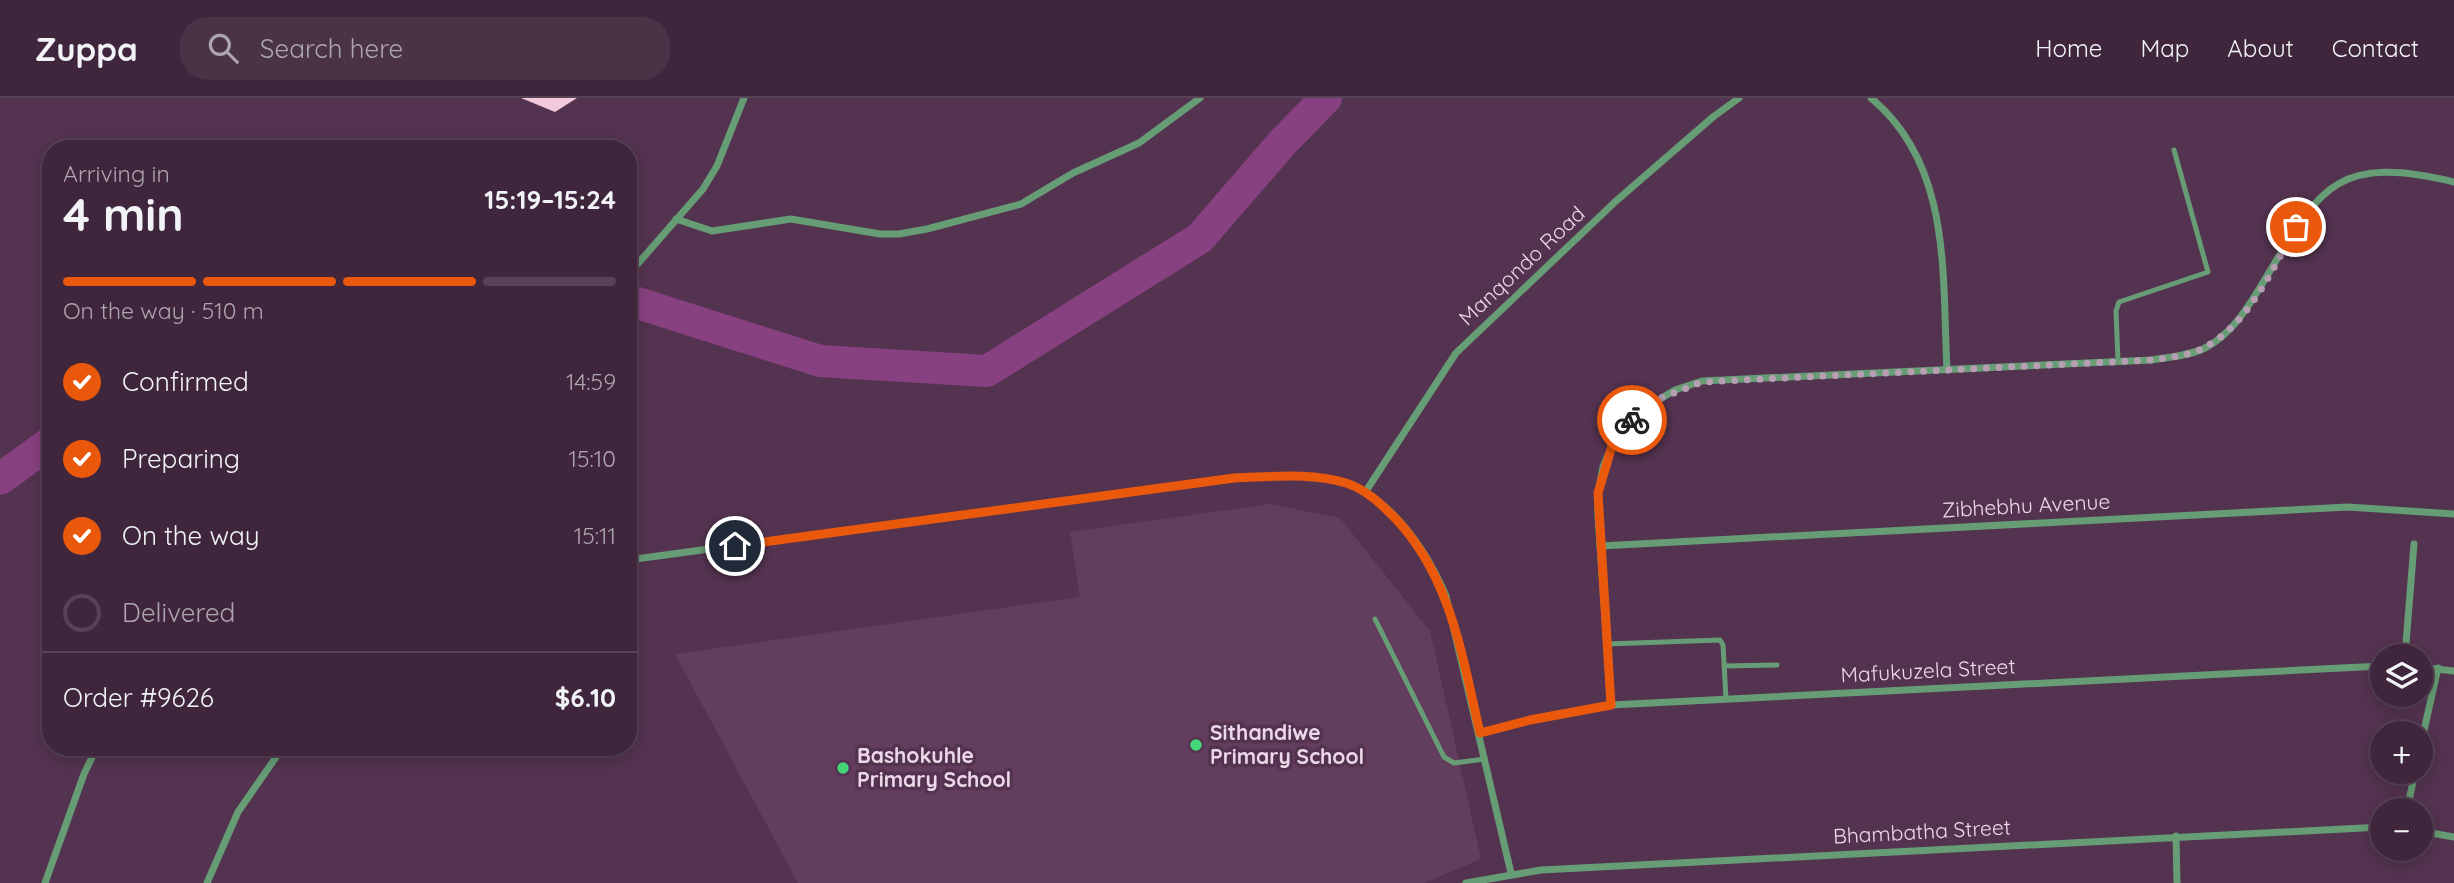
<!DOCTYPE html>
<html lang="en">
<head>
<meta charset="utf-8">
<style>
  body { margin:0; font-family:Quicksand,sans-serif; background:#4a3247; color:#f1f3f6; height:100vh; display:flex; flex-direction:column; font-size:26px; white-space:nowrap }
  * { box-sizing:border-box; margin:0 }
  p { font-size:23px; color:#ada5af }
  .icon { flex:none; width:38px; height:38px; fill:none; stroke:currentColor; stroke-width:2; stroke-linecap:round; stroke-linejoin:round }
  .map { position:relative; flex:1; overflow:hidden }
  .sheet { position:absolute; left:42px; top:42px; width:595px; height:616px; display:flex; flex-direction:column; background:#3f263c; border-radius:28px; box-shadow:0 4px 18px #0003,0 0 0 2px #584356 }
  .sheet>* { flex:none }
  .tools { position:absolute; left:2370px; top:546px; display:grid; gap:14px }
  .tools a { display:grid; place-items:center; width:63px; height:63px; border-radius:50%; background:#3f263c; box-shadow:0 4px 18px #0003,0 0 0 2px #584356; font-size:35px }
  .pin { position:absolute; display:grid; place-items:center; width:60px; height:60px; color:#fff; margin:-30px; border:4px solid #fff; border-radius:50%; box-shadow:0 2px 7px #0007 }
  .courier { position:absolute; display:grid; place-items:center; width:70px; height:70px; margin:-35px; border:5px solid #ea580c; border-radius:50%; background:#fff; color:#222; box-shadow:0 2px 9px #0007 }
  .overview em { font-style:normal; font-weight:800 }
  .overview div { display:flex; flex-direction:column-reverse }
  .overview { display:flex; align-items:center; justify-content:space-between; height:119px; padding:0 21px }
  h1 { font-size:46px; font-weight:800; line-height:52px }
  .bar { display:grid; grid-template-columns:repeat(4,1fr); gap:10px 7px; align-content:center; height:84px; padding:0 21px }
  .bar i { height:9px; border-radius:5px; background:#584356 }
  .bar .active { background:#ea580c }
  .bar p { grid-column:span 4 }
  .line { display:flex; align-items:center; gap:18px; padding:0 21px; border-top:2px solid #584356 }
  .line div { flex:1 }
  ol { padding:0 21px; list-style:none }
  li { display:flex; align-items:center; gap:21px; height:77px }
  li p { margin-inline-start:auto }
  li .icon { padding:7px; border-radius:50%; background:#ea580c; color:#fff; stroke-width:4 }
  li:last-child { color:#ada5af }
  li i { width:38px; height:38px; border:4px solid #584356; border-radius:50% }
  header { display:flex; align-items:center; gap:42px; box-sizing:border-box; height:98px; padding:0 35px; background:#3f263c; border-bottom:2px solid #584356 }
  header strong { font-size:33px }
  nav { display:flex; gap:38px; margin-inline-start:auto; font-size:24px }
  .search { width:490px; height:63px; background:#4a3247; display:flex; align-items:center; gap:18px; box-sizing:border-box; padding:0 24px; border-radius:28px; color:#ada5af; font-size:26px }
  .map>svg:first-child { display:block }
</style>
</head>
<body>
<header>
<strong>Zuppa</strong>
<div class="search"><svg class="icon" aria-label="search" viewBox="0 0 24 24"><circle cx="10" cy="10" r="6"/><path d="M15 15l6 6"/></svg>Search here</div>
<nav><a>Home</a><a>Map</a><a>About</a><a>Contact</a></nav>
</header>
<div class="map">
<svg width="2454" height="785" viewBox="0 0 2454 785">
  <rect width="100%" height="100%" fill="#543350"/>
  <path fill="#633d5e" d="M1270 406 1340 420 1430 533 1481 761 1424 785H798L675 556 1080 499 1070 434Z"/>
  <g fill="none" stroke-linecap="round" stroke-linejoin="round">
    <g stroke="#884180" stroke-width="32">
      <path d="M628 202 820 263 987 273 1200 140 1282 45 1326 0"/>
      <path d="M0 381 51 344"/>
    </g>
  </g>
  <path fill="#f3cadb" d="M521 0H577L555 14Z"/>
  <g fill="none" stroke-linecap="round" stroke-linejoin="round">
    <g stroke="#669d75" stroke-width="5">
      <path d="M2118 263 2116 213 2119 204 2208 174 2174 52"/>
      <path d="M1375 521 1444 659 1454 665 1485 661"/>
      <path d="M1607 546 1720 542 1723 547 1726 601"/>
      <path d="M1724 568 1777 567"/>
    </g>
    <g stroke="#669d75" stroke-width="7">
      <path d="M1871 0C1952 67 1942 177 1947 272"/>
      <path d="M676 121 712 133 791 121 880 136H899L927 131 1021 106 1073 75 1139 45 1200 0"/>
      <path d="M628 177 703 91 717 68 744 0"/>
      <path d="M1366 393 1456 255 1616 103 1713 19 1739 0"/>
      <path d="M1600 448 2348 409 2454 416"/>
      <path d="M628 462 1234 380C1265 379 1298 375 1330 381 1386 391 1425 449 1446 498L1511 775"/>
      <path d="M2405 558 2414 446"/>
      <path d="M2420 569 2454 573"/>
      <path d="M1611 607 1598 418V395L1603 369 1612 348 1637 315 1675 292 1702 283 2152 262C2169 259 2189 258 2205 250 2230 237 2245 214 2259 191 2318 95 2329 54 2454 84"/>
      <path d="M1480 635 1530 622 1611 607 2382 568"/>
      <path d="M2420 650 2438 570"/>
      <path d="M2407 712 2415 674"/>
      <path d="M2420 733 2454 739"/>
      <path d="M2176 738 2177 785"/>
      <path d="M45 785 84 676 97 649"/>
      <path d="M207 785 238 714 283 649"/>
      <path d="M1466 785 1541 772 2382 729"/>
    </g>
  </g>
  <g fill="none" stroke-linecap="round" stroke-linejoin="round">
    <path stroke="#b79eb3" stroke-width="7" stroke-dasharray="0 12.6" d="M1632 322 1656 302 1702 284 2152 262C2170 259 2190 258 2205 249 2249 226 2273 170 2296 129"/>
    <path stroke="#ea580c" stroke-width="9" d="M735 448 1234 380C1271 379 1310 374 1346 385 1365 391 1380 405 1394 419 1451 478 1462 558 1480 635L1530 622 1611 607 1598 395 1612 348 1632 322"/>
  </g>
  <g fill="#44d77a" stroke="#543350" stroke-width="2.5">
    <circle cx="1196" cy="647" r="7"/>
    <circle cx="843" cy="670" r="7"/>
  </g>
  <g text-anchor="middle" stroke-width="7" stroke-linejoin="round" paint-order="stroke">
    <g font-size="21" fill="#ecd8e8" stroke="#543350">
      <text transform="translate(1522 168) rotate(-43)" y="7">Manqondo Road</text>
      <text transform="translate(2026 408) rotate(-3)" y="7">Zibhebhu Avenue</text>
      <text transform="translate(1928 573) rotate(-3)" y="7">Mafukuzela Street</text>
      <text transform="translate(1922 734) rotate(-3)" y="7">Bhambatha Street</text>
    </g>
    <g font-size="21" font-weight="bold" fill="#ecd8e8" stroke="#543350" text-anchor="start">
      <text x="1210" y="642">Sithandiwe<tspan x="1210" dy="24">Primary School</tspan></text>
      <text x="857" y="665">Bashokuhle<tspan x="857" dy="24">Primary School</tspan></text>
    </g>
  </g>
</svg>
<div class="tools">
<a><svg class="icon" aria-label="layers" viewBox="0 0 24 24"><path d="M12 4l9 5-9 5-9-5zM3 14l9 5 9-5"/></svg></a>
<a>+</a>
<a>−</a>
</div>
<div class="pin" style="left:2296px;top:129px;background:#ea580c"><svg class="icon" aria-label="bag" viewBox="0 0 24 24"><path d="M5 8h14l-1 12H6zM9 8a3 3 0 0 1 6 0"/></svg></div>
<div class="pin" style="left:735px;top:448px;background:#1f2937"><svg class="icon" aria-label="home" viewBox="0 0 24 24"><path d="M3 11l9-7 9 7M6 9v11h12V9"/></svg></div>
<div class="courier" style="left:1632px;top:322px"><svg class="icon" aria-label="bike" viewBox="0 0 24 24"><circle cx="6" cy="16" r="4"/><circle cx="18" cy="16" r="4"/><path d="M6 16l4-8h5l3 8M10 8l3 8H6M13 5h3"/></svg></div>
<section class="sheet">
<div class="overview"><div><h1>4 min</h1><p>Arriving in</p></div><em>15:19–15:24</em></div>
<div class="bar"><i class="active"></i><i class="active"></i><i class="active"></i><i></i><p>On the way · 510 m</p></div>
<ol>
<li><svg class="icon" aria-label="check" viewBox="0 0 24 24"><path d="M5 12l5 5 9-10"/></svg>Confirmed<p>14:59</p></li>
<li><svg class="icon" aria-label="check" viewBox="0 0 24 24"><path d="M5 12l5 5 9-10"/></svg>Preparing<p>15:10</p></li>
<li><svg class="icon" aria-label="check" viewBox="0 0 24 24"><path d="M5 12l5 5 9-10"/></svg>On the way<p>15:11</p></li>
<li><i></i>Delivered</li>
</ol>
<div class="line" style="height:91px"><div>Order #9626</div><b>$6.10</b></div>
</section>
</div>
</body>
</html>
